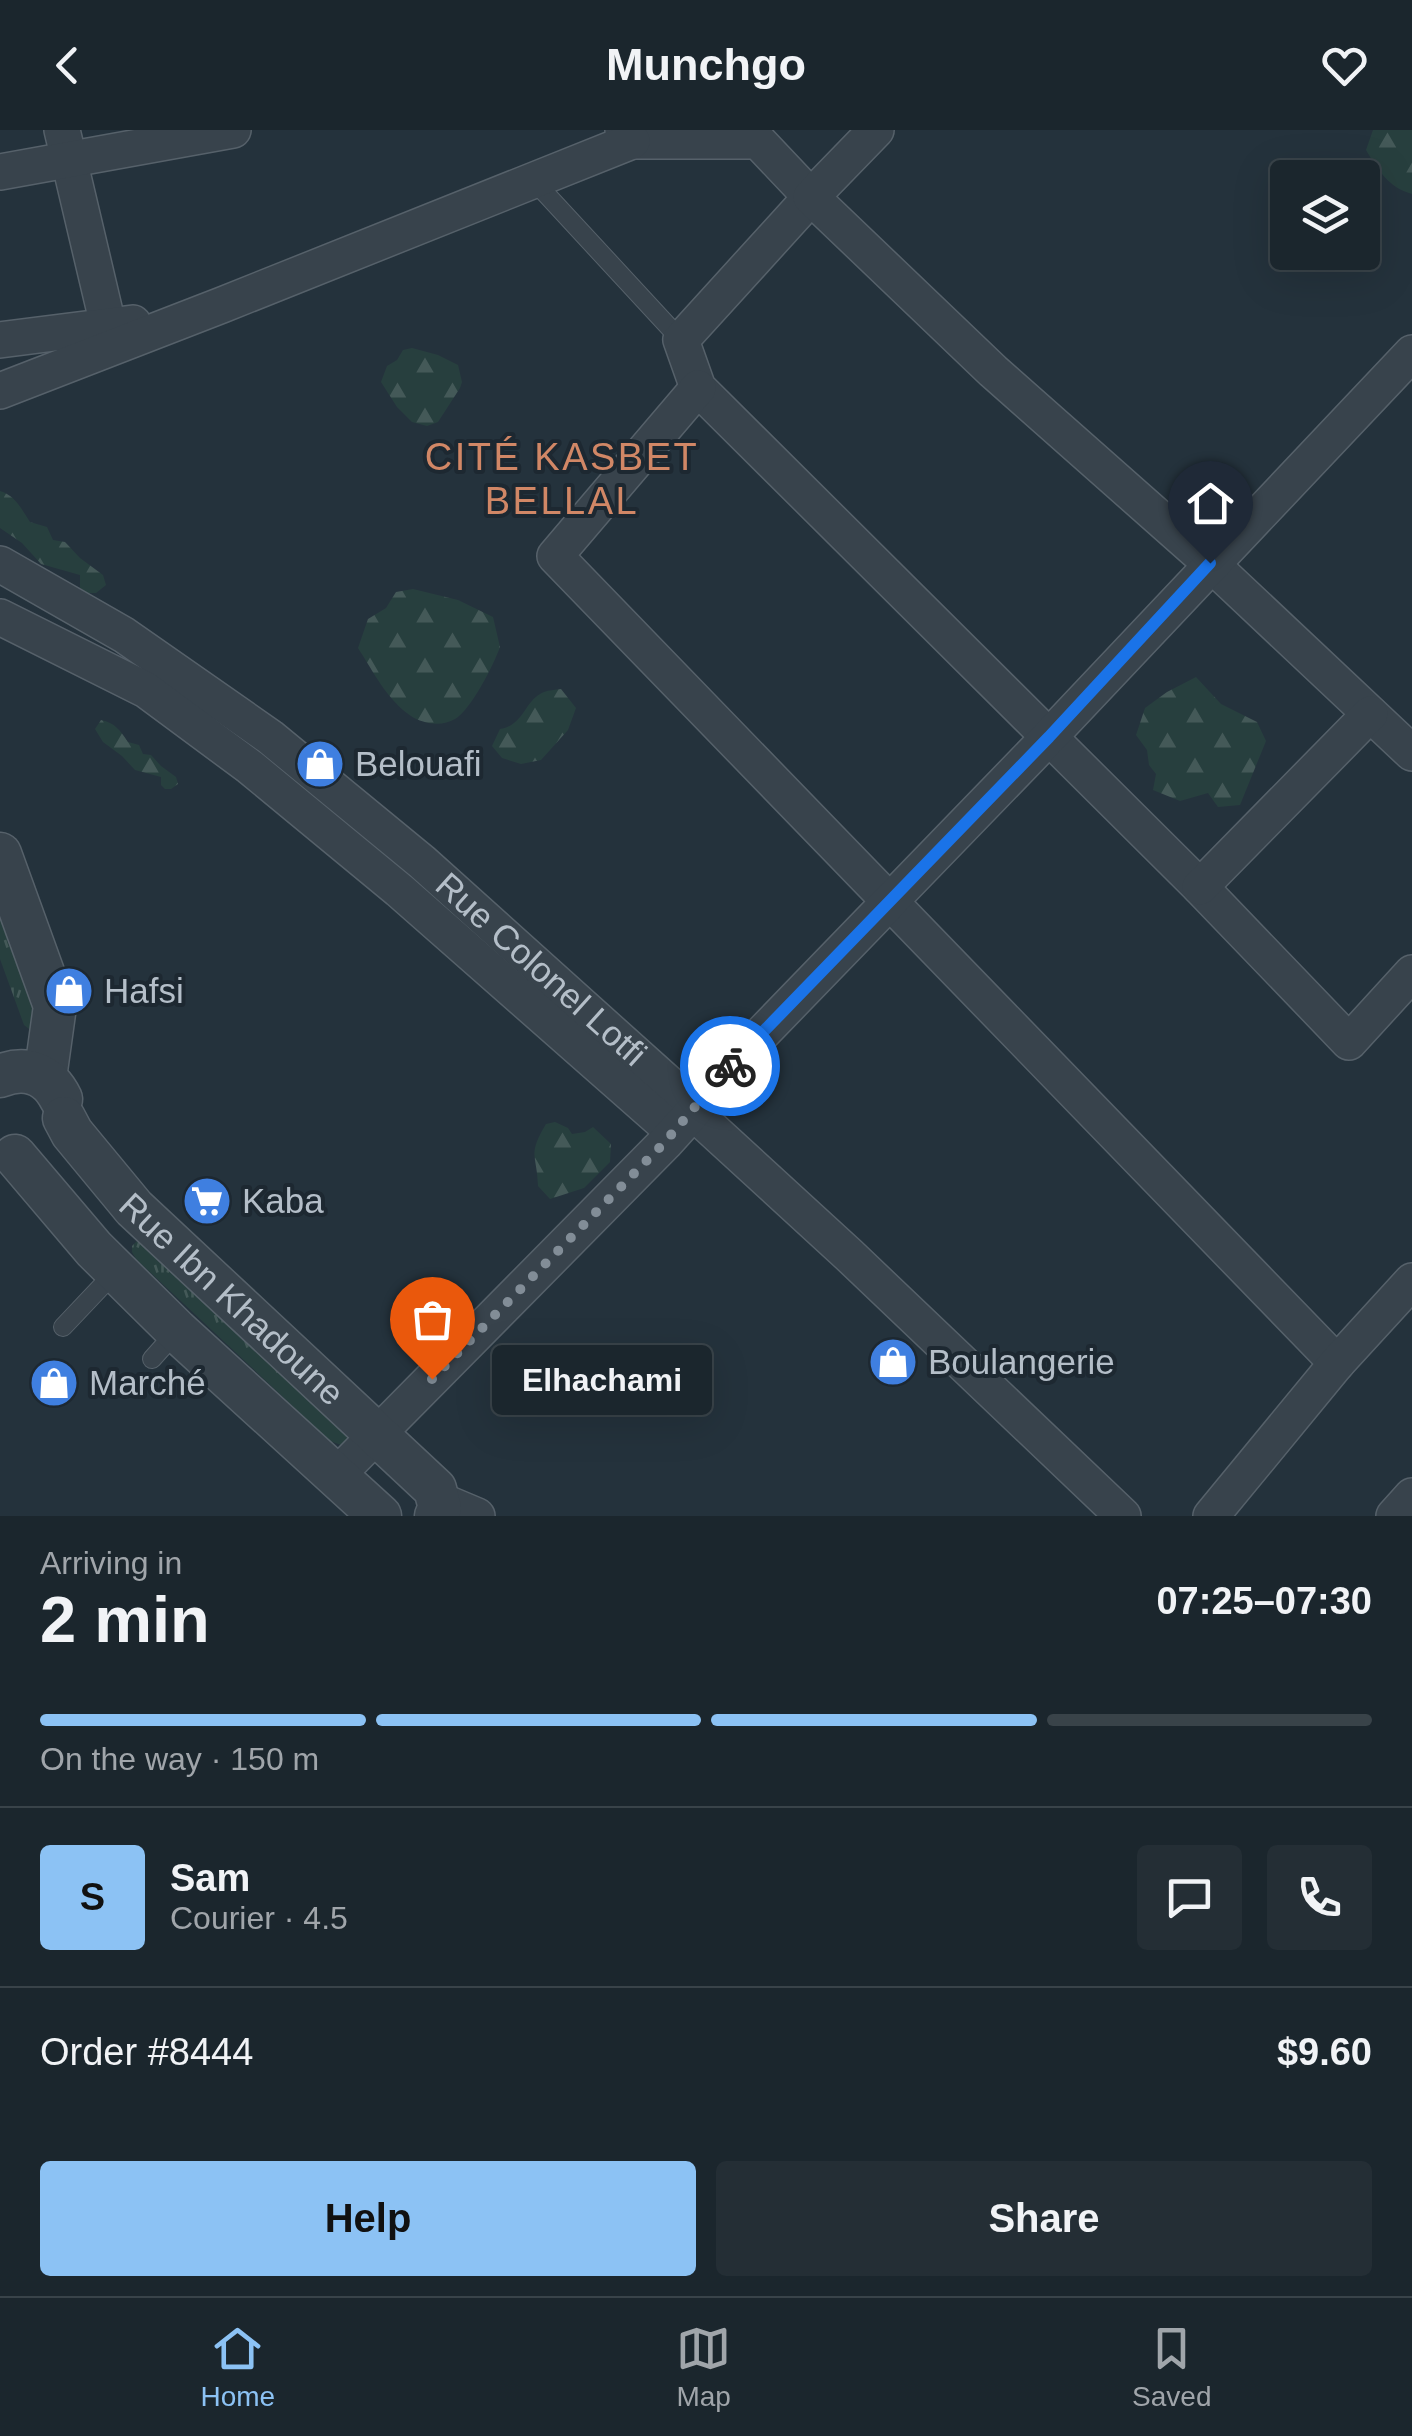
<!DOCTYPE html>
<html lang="en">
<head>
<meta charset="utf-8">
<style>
  body { margin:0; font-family:Arial,sans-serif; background:#242e35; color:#f1f3f6; height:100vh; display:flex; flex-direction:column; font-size:38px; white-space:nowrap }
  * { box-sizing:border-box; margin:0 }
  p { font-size:32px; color:#a0a5aa }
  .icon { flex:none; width:55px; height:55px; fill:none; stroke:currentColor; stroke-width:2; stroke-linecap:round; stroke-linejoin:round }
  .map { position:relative; height:1386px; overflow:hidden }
  .sheet { display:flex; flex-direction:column; background:#1b262d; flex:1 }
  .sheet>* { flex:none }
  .controls { position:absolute; left:1270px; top:30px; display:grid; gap:20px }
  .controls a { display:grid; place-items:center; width:110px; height:110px; border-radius:10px; background:#1b262d; box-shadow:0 10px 40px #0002,0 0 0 2px #394349; font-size:50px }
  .pin { position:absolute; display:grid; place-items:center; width:85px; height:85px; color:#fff; margin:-102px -42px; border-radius:50% 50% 50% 0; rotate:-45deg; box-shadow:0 0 10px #0007 }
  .pin .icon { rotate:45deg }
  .courier { position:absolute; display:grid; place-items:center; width:100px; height:100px; margin:-50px; border:8px solid #1a73e8; border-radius:50%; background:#fff; color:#222; box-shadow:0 2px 12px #0007 }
  .bubble { position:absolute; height:70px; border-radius:10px; background:#1b262d; box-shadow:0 10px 40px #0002,0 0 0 2px #394349; font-size:32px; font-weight:600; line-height:70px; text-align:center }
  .head em { font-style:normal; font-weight:600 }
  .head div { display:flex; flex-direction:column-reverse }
  .head { display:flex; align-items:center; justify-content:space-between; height:170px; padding:0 40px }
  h1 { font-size:65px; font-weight:600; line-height:75px }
  .bar { display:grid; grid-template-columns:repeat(4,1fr); gap:15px 10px; align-content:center; height:120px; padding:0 40px }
  .bar i { height:12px; border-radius:8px; background:#394349 }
  .bar .selected { background:#8cc2f4 }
  .bar p { grid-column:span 4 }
  .line { display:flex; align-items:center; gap:25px; padding:0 40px; border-top:2px solid #394349 }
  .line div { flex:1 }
  .round { display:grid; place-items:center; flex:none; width:105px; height:105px; border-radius:10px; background:#242e35 }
  .primary-button { display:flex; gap:20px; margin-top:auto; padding:20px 40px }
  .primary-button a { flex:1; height:115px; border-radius:10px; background:#8cc2f4; color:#111; font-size:40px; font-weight:600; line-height:115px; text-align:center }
  .primary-button a+a { background:#242e35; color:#f1f3f6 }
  header { display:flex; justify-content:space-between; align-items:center; height:130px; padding:0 40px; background:#1b262d; font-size:45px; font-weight:600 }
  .tabs { display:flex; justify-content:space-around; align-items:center; height:140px; border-top:2px solid #394349; background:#1b262d; font-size:28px; color:#a0a5aa }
  .tabs a { display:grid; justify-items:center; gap:5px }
  .tabs .selected { color:#8cc2f4 }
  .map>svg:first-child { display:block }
</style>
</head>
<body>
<header><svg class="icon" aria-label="back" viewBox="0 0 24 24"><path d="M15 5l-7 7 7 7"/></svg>Munchgo<svg class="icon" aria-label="heart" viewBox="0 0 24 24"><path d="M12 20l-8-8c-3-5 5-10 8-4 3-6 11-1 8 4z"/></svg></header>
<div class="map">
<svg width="1412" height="1386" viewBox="0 0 1412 1386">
  <defs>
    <pattern id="grass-tufts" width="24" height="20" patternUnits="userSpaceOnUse" patternTransform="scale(2.5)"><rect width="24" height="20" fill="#273f3e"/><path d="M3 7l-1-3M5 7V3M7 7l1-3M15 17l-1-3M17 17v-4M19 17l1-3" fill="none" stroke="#445958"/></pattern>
    <pattern id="forest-firs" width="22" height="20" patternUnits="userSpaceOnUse" patternTransform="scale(2.5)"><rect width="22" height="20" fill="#273f3e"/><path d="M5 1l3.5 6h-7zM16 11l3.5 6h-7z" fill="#445958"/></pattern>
  </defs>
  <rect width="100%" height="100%" fill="#24323c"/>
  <g fill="url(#grass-tufts)">
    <path d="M0 767 46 888 33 902 24 895 0 829Z"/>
    <path d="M139 1109 355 1303 344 1316 330 1311 136 1129 132 1122V1116Z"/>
  </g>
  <g fill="url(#forest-firs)">
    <path d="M1373 0H1412V64C1388 57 1379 41 1366 20Z"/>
    <path d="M412 218 438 225 458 235 462 252 460 258 438 292 427 296 412 292 397 277 381 252 387 236 397 230 403 220Z"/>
    <path d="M0 361C15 365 22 380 30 392L47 397 53 410 65 412 80 428 103 445 106 455 96 463H86L80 458V445L41 434 22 413 0 398Z"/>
    <path d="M413 459 458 470 493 487 500 517C494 534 471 580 455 589 442 597 423 594 411 586 387 570 373 541 358 518L368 489 386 478 396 462Z"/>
    <path d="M1196 547 1221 574 1257 592 1266 611 1240 675 1218 677 1208 663 1180 671 1153 660 1156 644 1149 635 1147 620 1136 605 1145 578 1167 562Z"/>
    <path d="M561 559 576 578 568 600 541 630 521 634 502 628 492 616 500 599C525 595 524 570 544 562 549 560 555 560 561 559Z"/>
    <path d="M101 590C115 593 120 600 128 612L139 615 143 624 151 625 161 636 176 647 178 654 171 659H165L161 655V647L135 640 122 626 103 612 95 599Z"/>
    <path d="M555 992 568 998 572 1004 585 1002 593 997 611 1014 610 1032 584 1058 550 1069 538 1056C537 1023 527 1026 546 994Z"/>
  </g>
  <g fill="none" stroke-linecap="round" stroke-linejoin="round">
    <g stroke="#56616a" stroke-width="20">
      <g id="service">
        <path d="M534 51 681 210"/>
        <path d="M63 1197 116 1141"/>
        <path d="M152 1229 177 1201"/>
      </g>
    </g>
    <g stroke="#56616a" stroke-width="38">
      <g id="minor">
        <path d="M62 0 113 216"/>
        <path d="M623 0 632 11H758L811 67 681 210 698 258 1200 757 1349 912 1412 843"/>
        <path d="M876 0 811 67 993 241 1210 433 1412 623"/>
        <path d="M0 42 233 0"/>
        <path d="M0 210 133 193"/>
        <path d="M698 258 555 426 1337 1233"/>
        <path d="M0 261 222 175 632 11"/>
        <path id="s1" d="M0 434 124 505 270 607 422 732 680 964 693 982 849 1125 1123 1386"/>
        <path d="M0 487 146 560 250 637 399 760 674 1002"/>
        <path d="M1200 757 1370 584"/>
        <path d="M335 1347 665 1013 693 982 714 953 1049 607 1412 223"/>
        <path d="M439 1370 477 1386"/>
        <path d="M1211 1386 1337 1233 1412 1151"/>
        <path d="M1394 1386 1412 1366"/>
      </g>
    </g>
    <g stroke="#56616a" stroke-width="45">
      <g id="tertiary">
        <path d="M0 724 55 876 45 948"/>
        <path d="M0 946C26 935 49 944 61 969"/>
        <path id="s2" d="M64 988 72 1003 134 1078 435 1359 440 1378 436 1386"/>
        <path d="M15 1026 94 1119 177 1201 380 1386"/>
      </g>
    </g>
    <use href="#service" stroke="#38434c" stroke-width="18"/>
    <use href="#minor" stroke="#38434c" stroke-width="35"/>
    <use href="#tertiary" stroke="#38434c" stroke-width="42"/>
  </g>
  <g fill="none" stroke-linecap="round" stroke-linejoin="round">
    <path stroke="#828d97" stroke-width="10" stroke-dasharray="0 18" d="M432 1249 664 1013 730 936"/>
    <path stroke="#1a73e8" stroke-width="12" d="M730 936 1049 607 1210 433"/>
  </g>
  <defs>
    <g id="shop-disc" transform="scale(2.5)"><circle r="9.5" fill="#3f7fe0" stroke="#1d2831"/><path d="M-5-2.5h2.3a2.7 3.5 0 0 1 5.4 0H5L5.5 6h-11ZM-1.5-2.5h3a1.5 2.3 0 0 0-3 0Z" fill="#fff"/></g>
    <g id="supermarket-disc" transform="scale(2.5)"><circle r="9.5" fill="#3f7fe0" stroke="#1d2831"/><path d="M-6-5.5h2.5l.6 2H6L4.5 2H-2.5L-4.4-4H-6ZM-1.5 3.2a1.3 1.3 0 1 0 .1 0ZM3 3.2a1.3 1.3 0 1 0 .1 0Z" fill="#fff"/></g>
  </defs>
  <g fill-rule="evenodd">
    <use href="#shop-disc" x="320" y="634"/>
    <use href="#shop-disc" x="69" y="861"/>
    <use href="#supermarket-disc" x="207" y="1071"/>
    <use href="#shop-disc" x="893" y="1232"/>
    <use href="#shop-disc" x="54" y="1253"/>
  </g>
  <g text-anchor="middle" stroke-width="8" stroke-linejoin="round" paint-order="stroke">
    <g font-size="35" fill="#b4bec8" stroke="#1d2831" text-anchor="start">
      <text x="355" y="646">Belouafi</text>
      <text x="104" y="873">Hafsi</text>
      <text x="242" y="1083">Kaba</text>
      <text x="928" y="1244">Boulangerie</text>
      <text x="89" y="1265">Marché</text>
    </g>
    <g font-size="35" fill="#b4bec8" stroke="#1d2831">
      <text dy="12" stroke="none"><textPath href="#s1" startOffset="678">Rue Colonel Lotfi</textPath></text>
      <text dy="12" stroke="none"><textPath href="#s2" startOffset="248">Rue Ibn Khadoune</textPath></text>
    </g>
    <g font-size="38" letter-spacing="2.5" fill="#d18766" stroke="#1d2831">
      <text x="562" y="340">CITÉ KASBET<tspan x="562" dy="44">BELLAL</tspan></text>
    </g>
  </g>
</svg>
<div class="controls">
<a><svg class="icon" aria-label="layers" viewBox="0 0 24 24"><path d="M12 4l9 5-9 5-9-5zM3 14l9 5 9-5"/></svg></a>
</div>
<div class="pin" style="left:432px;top:1249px;background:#ea580c"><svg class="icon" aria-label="bag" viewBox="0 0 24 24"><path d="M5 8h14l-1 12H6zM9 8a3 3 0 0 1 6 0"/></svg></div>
<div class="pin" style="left:1210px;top:433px;background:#1f2937"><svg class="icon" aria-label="home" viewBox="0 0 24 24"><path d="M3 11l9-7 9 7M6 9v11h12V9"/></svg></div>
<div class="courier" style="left:730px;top:936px"><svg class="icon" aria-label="bike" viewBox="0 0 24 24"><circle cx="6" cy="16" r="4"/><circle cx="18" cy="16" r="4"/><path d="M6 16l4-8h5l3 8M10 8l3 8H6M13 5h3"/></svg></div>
<div class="bubble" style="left:492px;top:1215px;width:220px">Elhachami</div>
</div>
<section class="sheet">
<div class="head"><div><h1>2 min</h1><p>Arriving in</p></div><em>07:25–07:30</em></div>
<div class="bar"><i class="selected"></i><i class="selected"></i><i class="selected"></i><i></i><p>On the way · 150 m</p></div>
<div class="line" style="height:180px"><b class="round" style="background:#8cc2f4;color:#111">S</b><div><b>Sam</b><p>Courier · 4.5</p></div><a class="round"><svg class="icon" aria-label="chat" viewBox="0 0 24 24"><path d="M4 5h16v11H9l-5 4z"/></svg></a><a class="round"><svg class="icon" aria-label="phone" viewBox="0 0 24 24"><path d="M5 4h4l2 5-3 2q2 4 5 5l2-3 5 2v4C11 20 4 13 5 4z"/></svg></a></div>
<div class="line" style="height:130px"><div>Order #8444</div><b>$9.60</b></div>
<div class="primary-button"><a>Help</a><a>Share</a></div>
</section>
<nav class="tabs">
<a class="selected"><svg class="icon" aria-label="home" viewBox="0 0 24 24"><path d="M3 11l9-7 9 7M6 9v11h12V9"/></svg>Home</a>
<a><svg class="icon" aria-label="map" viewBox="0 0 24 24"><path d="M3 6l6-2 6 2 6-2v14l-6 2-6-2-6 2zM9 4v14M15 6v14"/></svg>Map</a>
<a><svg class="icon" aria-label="saved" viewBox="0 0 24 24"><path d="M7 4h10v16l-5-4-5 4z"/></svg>Saved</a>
</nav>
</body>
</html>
